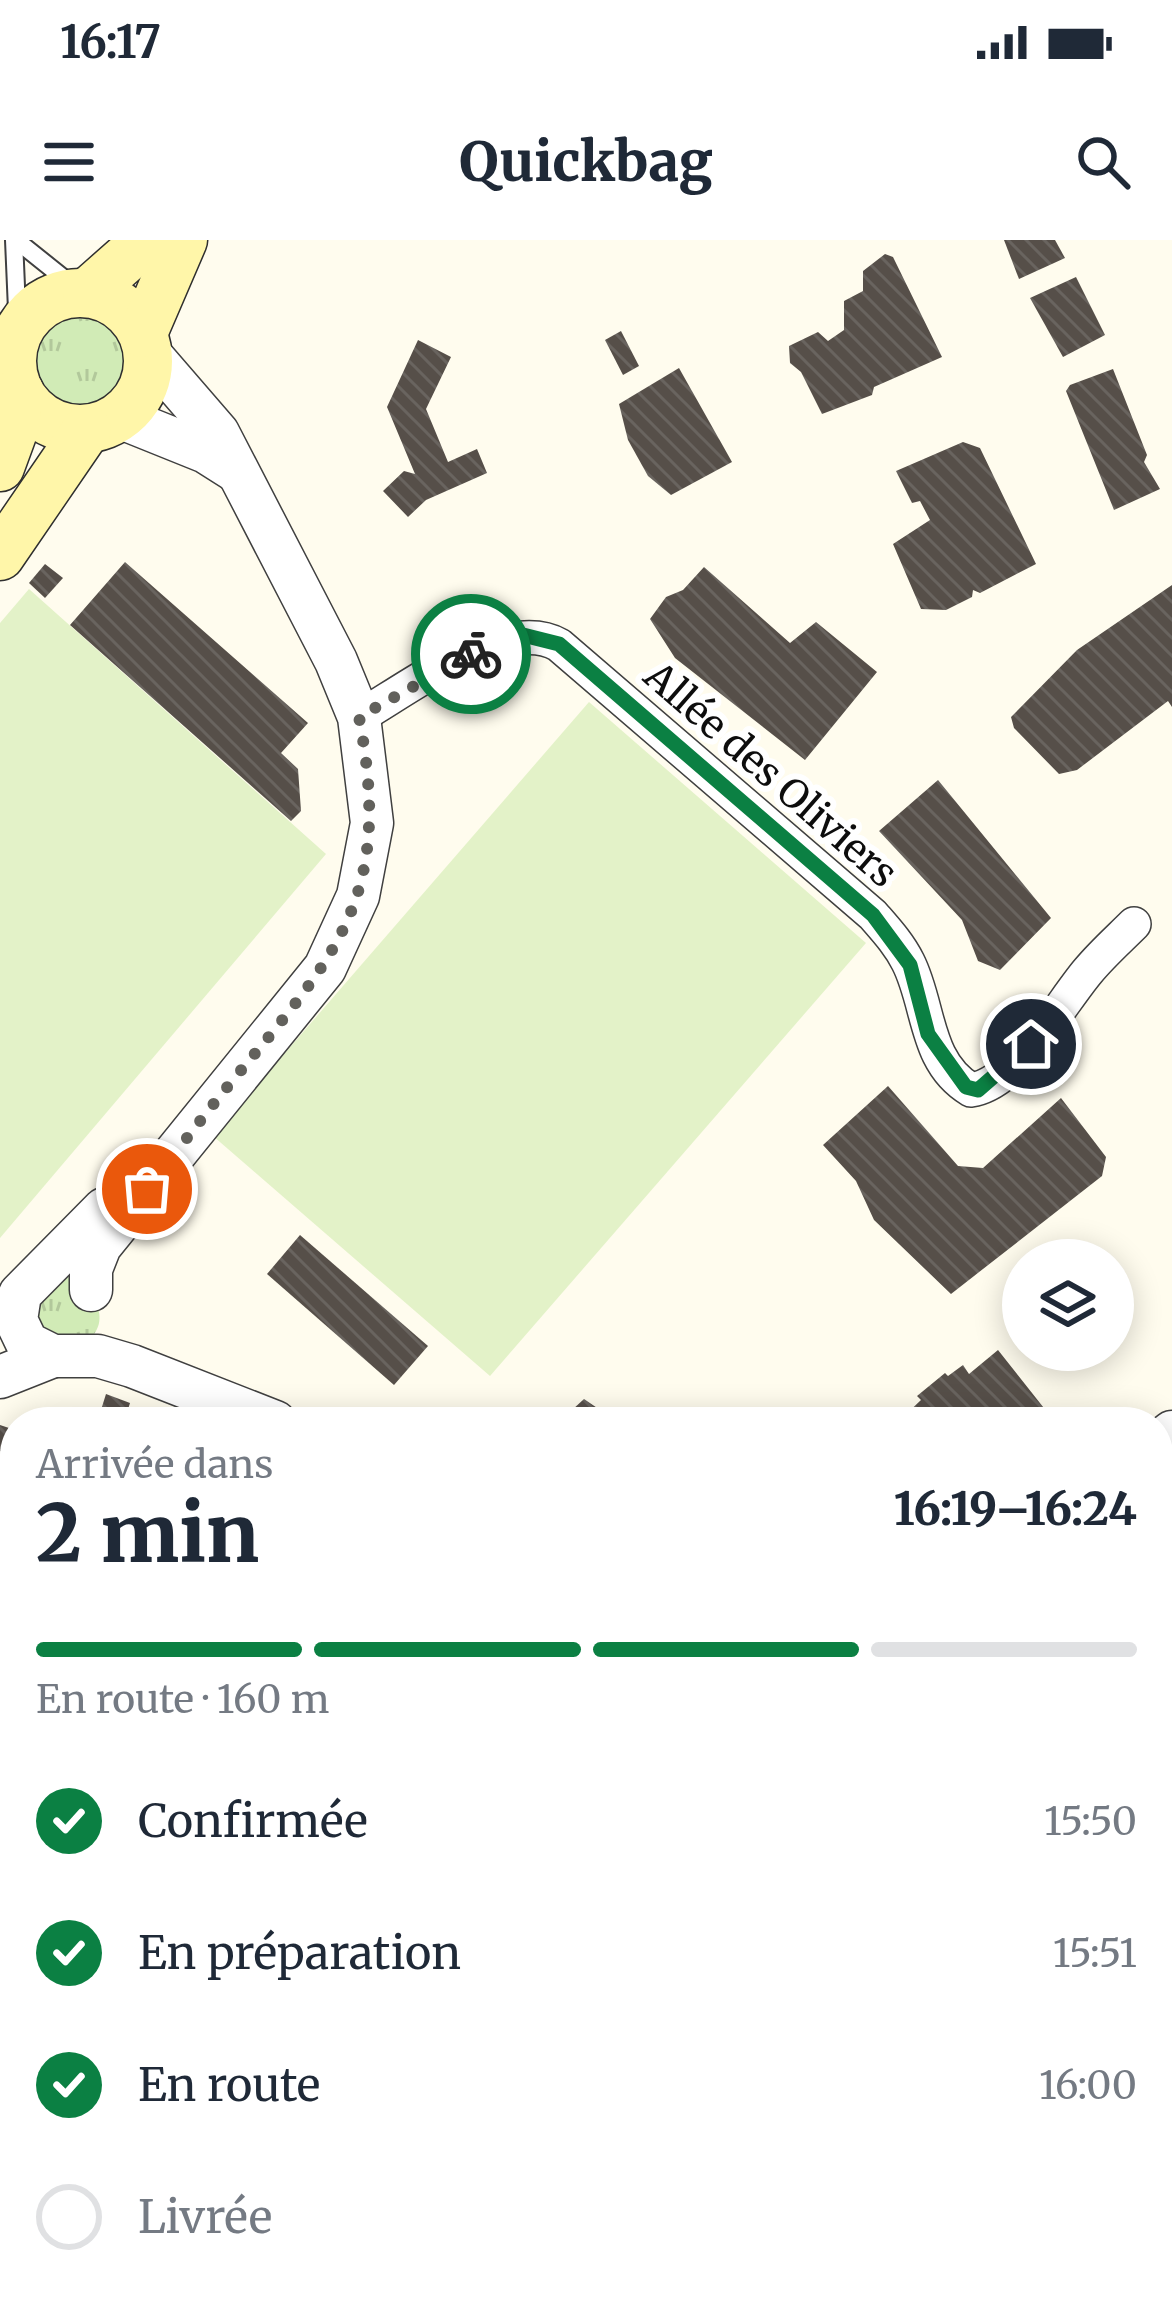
<!DOCTYPE html>
<html lang="fr">
<head>
<meta charset="utf-8">
<style>
  body { margin:0; font-family:Merriweather,serif; background:#f2f2f3; color:#1f2937; height:100vh; display:flex; flex-direction:column; font-size:45px; white-space:nowrap }
  * { box-sizing:border-box; margin:0 }
  p { font-size:39px; color:#747a83 }
  .icon { flex:none; width:66px; height:66px; fill:none; stroke:currentColor; stroke-width:2; stroke-linecap:round; stroke-linejoin:round }
  .map { position:relative; flex:1; overflow:hidden }
  .drawer { position:absolute; left:0px; top:1167px; width:1173px; height:903px; display:flex; flex-direction:column; background:#fff; border-radius:48px 48px 0 0; box-shadow:0 6px 30px #0003 }
  .drawer>* { flex:none }
  .buttons { position:absolute; left:1002px; top:999px; display:grid; gap:24px }
  .buttons a { display:grid; place-items:center; width:132px; height:132px; border-radius:50%; background:#fff; box-shadow:0 6px 30px #0003; font-size:60px }
  .pin { position:absolute; display:grid; place-items:center; width:102px; height:102px; color:#fff; margin:-51px; border:6px solid #fff; border-radius:50%; box-shadow:0 3px 12px #0007 }
  .courier { position:absolute; display:grid; place-items:center; width:120px; height:120px; margin:-60px; border:9px solid #0b8043; border-radius:50%; background:#fff; color:#222; box-shadow:0 3px 15px #0007 }
  .head em { font-style:normal; font-weight:800 }
  .head div { display:flex; flex-direction:column-reverse }
  .head { display:flex; align-items:center; justify-content:space-between; height:204px; padding:0 36px }
  h1 { font-size:78px; font-weight:800; line-height:90px }
  .bar { display:grid; grid-template-columns:repeat(4,1fr); gap:18px 12px; align-content:center; height:144px; padding:0 36px }
  .bar i { height:15px; border-radius:9px; background:#e0e1e3 }
  .bar .selected { background:#0b8043 }
  .bar p { grid-column:span 4 }
  ol { padding:0 36px; list-style:none }
  li { display:flex; align-items:center; gap:36px; height:132px }
  li p { margin-inline-start:auto }
  li .icon { padding:12px; border-radius:50%; background:#0b8043; color:#fff; stroke-width:4 }
  li:last-child { color:#747a83 }
  li i { width:66px; height:66px; border:6px solid #e0e1e3; border-radius:50% }
  .status { display:flex; justify-content:space-between; align-items:center; height:84px; padding:0 60px; background:#fff; direction:ltr }
  .status svg { height:33px; fill:currentColor }
  header { display:flex; justify-content:space-between; align-items:center; height:156px; padding:0 36px; background:#fff; font-size:54px; font-weight:800 }
  .map>svg:first-child { display:block }
</style>
</head>
<body>
<div class="status"><b>16:17</b><svg viewBox="0 0 49 12"><path d="M0 12V9h3v3zM5 12V6h3v6zM10 12V3h3v9zM15 12V0h3v12zM26 1h20v11H26zM47 4h2v5h-2z"/></svg></div>
<header><svg class="icon" aria-label="menu" viewBox="0 0 24 24"><path d="M4 6h16M4 12h16M4 18h16"/></svg>Quickbag<svg class="icon" aria-label="search" viewBox="0 0 24 24"><circle cx="10" cy="10" r="6"/><path d="M15 15l6 6"/></svg></header>
<div class="map">
<svg width="1172" height="2069" viewBox="0 0 1172 2069">
  <defs>
    <pattern id="grass-tufts" width="24" height="20" patternUnits="userSpaceOnUse" patternTransform="scale(3)"><rect width="24" height="20" fill="#d1ebb6"/><path d="M3 7l-1-3M5 7V3M7 7l1-3M15 17l-1-3M17 17v-4M19 17l1-3" fill="none" stroke="#b2c89b"/></pattern>
    <pattern id="forest-crowns" width="20" height="18" patternUnits="userSpaceOnUse" patternTransform="scale(3)"><rect width="20" height="18" fill="#b5dc95"/><path d="M2 6a3 3 0 1 1 6 0M12 15a3 3 0 1 1 6 0" fill="none" stroke="#9abc7f"/></pattern>
    <pattern id="building-back-hatch" width="6" height="6" patternUnits="userSpaceOnUse" patternTransform="scale(3)"><rect width="6" height="6" fill="#564f49"/><path d="M-1 5l2 2M0 0l6 6M5-1l2 2" fill="none" stroke="#69645f"/></pattern>
  </defs>
  <rect width="100%" height="100%" fill="#fffcee"/>
  <g fill="url(#grass-tufts)">
    <path d="M81 52C136 61 163 116 133 165L64 188C0 156 0 65 81 52Z"/>
    <path d="M64 1032C88 1040 116 1079 88 1100 79 1107 64 1111 53 1116L20 1054Z"/>
  </g>
  <path fill="url(#forest-crowns)" d="M1158 1578 1172 1584V2069H440L446 2055H1158Z"/>
  <g fill="#e3f2c8">
    <path d="M29 349 326 614 0 998V383Z"/>
    <path d="M589 462 866 703 490 1136 213 896Z"/>
  </g>
  <g fill="url(#building-back-hatch)">
    <path d="M1004 0H1055L1065 18 1019 39Z"/>
    <path d="M885 14 893 17 942 117 874 147 872 155 822 174 801 132 790 123 789 106 818 92 828 101 844 90V61L863 51V31Z"/>
    <path d="M1076 37 1105 95 1063 117 1030 58Z"/>
    <path d="M621 91 639 126 623 135 605 100Z"/>
    <path d="M418 100 451 117 426 169 448 222 477 209 487 233 426 260 408 277 383 251 404 231 415 234 387 167Z"/>
    <path d="M679 128 732 222 671 255 648 236 628 200 619 164Z"/>
    <path d="M1113 129 1147 215 1144 222 1160 249 1114 270 1066 151 1070 145Z"/>
    <path d="M963 202 980 208 1036 324 980 353 973 350 972 357 946 370 921 369 893 304 930 280 920 261 912 263 896 231Z"/>
    <path d="M125 322 308 483 281 513 298 529 301 571 291 581 70 385Z"/>
    <path d="M45 324 63 338 45 358 29 343Z"/>
    <path d="M704 327 790 403 816 382 877 432 805 520 675 418 650 379 666 357 683 350Z"/>
    <path d="M1172 345V467L1168 461 1077 530 1059 534 1014 488 1011 477 1077 410Z"/>
    <path d="M938 540 1051 678 1000 730 978 721 962 680 879 591Z"/>
    <path d="M888 846 958 926 983 928 1061 858 1106 917 1102 936 951 1054 874 980 856 941 823 905Z"/>
    <path d="M300 995 428 1106 394 1145 267 1034Z"/>
    <path d="M998 1110 1051 1177 1046 1182H898L921 1160 917 1156 945 1133 948 1136 963 1125 969 1134Z"/>
    <path d="M106 1154 130 1163 125 1179 101 1170Z"/>
    <path d="M584 1159 609 1176 605 1182H559Z"/>
    <path d="M0 1185 15 1190V1217L0 1211Z"/>
    <path d="M0 1240 15 1245V1271L0 1266Z"/>
  </g>
  <g fill="none" stroke-linecap="round" stroke-linejoin="round">
    <g stroke="#404040" stroke-width="20">
      <g id="service">
        <path d="M14 0 18 93"/>
        <path d="M16 0 81 52"/>
        <path d="M0 1409 15 1408"/>
        <path d="M0 1496 15 1477"/>
      </g>
    </g>
    <g stroke="#404040" stroke-width="36">
      <path id="minor" d="M359 477C408 449 505 374 559 405L873 675C886 690 899 704 908 722 930 765 924 822 971 850 1017 843 1060 764 1088 731 1102 714 1119 699 1134 684"/>
    </g>
    <g stroke="#404040" stroke-width="45">
      <g id="tertiary">
        <path d="M119 177 206 212 236 231"/>
        <path d="M104 969 20 1054 16 1080 27 1103 53 1116H98L132 1126 275 1182"/>
        <path d="M91 1050V1029L100 1006 325 728 358 656 372 583 359 477 336 421 218 193 148 112"/>
        <path d="M0 1137 53 1116"/>
        <path d="M1158 1203 1172 1192"/>
      </g>
    </g>
    <g stroke="#2f2f2f" stroke-width="51">
      <g id="secondary">
        <circle cx="80" cy="121" r="68"/>
        <path d="M87 53 147 0"/>
        <path d="M143 93 183 0"/>
        <path d="M0 227 15 186 19 151"/>
        <path d="M0 316 87 189"/>
      </g>
    </g>
    <g stroke="#2f2f2f" stroke-width="6" stroke-dasharray="12 6" stroke-linecap="butt">
      <path d="M1158 1604 1172 1598"/>
      <path d="M765 2069 770 2055"/>
    </g>
    <use href="#service" stroke="#fff" stroke-width="16"/>
    <use href="#minor" stroke="#fff" stroke-width="33"/>
    <use href="#tertiary" stroke="#fff" stroke-width="42"/>
    <use href="#secondary" stroke="#fff6a9" stroke-width="48"/>
  </g>
  <g fill="none" stroke-linecap="round" stroke-linejoin="round">
    <path stroke="#62615c" stroke-width="12" stroke-dasharray="0 21.6" d="M147 949C176 913 203 876 233 840 340 711 393 655 359 477L471 414"/>
    <path stroke="#0b8043" stroke-width="15" d="M471 414 519 394 559 404 873 675 910 725 928 794 966 847 978 850 1031 804"/>
  </g>
  <g text-anchor="middle" stroke-width="12" stroke-linejoin="round" paint-order="stroke">
    <g font-size="39" fill="#0d0d0d" stroke="#fff">
      <text transform="translate(771 534) rotate(41)" y="14">Allée des Oliviers</text>
    </g>
  </g>
</svg>
<div class="buttons">
<a><svg class="icon" aria-label="layers" viewBox="0 0 24 24"><path d="M12 4l9 5-9 5-9-5zM3 14l9 5 9-5"/></svg></a>
</div>
<div class="pin" style="left:147px;top:949px;background:#ea580c"><svg class="icon" aria-label="bag" viewBox="0 0 24 24"><path d="M5 8h14l-1 12H6zM9 8a3 3 0 0 1 6 0"/></svg></div>
<div class="pin" style="left:1031px;top:804px;background:#1f2937"><svg class="icon" aria-label="home" viewBox="0 0 24 24"><path d="M3 11l9-7 9 7M6 9v11h12V9"/></svg></div>
<div class="courier" style="left:471px;top:414px"><svg class="icon" aria-label="bike" viewBox="0 0 24 24"><circle cx="6" cy="16" r="4"/><circle cx="18" cy="16" r="4"/><path d="M6 16l4-8h5l3 8M10 8l3 8H6M13 5h3"/></svg></div>
<section class="drawer">
<div class="head"><div><h1>2 min</h1><p>Arrivée dans</p></div><em>16:19–16:24</em></div>
<div class="bar"><i class="selected"></i><i class="selected"></i><i class="selected"></i><i></i><p>En route · 160 m</p></div>
<ol>
<li><svg class="icon" aria-label="check" viewBox="0 0 24 24"><path d="M5 12l5 5 9-10"/></svg>Confirmée<p>15:50</p></li>
<li><svg class="icon" aria-label="check" viewBox="0 0 24 24"><path d="M5 12l5 5 9-10"/></svg>En préparation<p>15:51</p></li>
<li><svg class="icon" aria-label="check" viewBox="0 0 24 24"><path d="M5 12l5 5 9-10"/></svg>En route<p>16:00</p></li>
<li><i></i>Livrée</li>
</ol>
</section>
</div>
</body>
</html>
